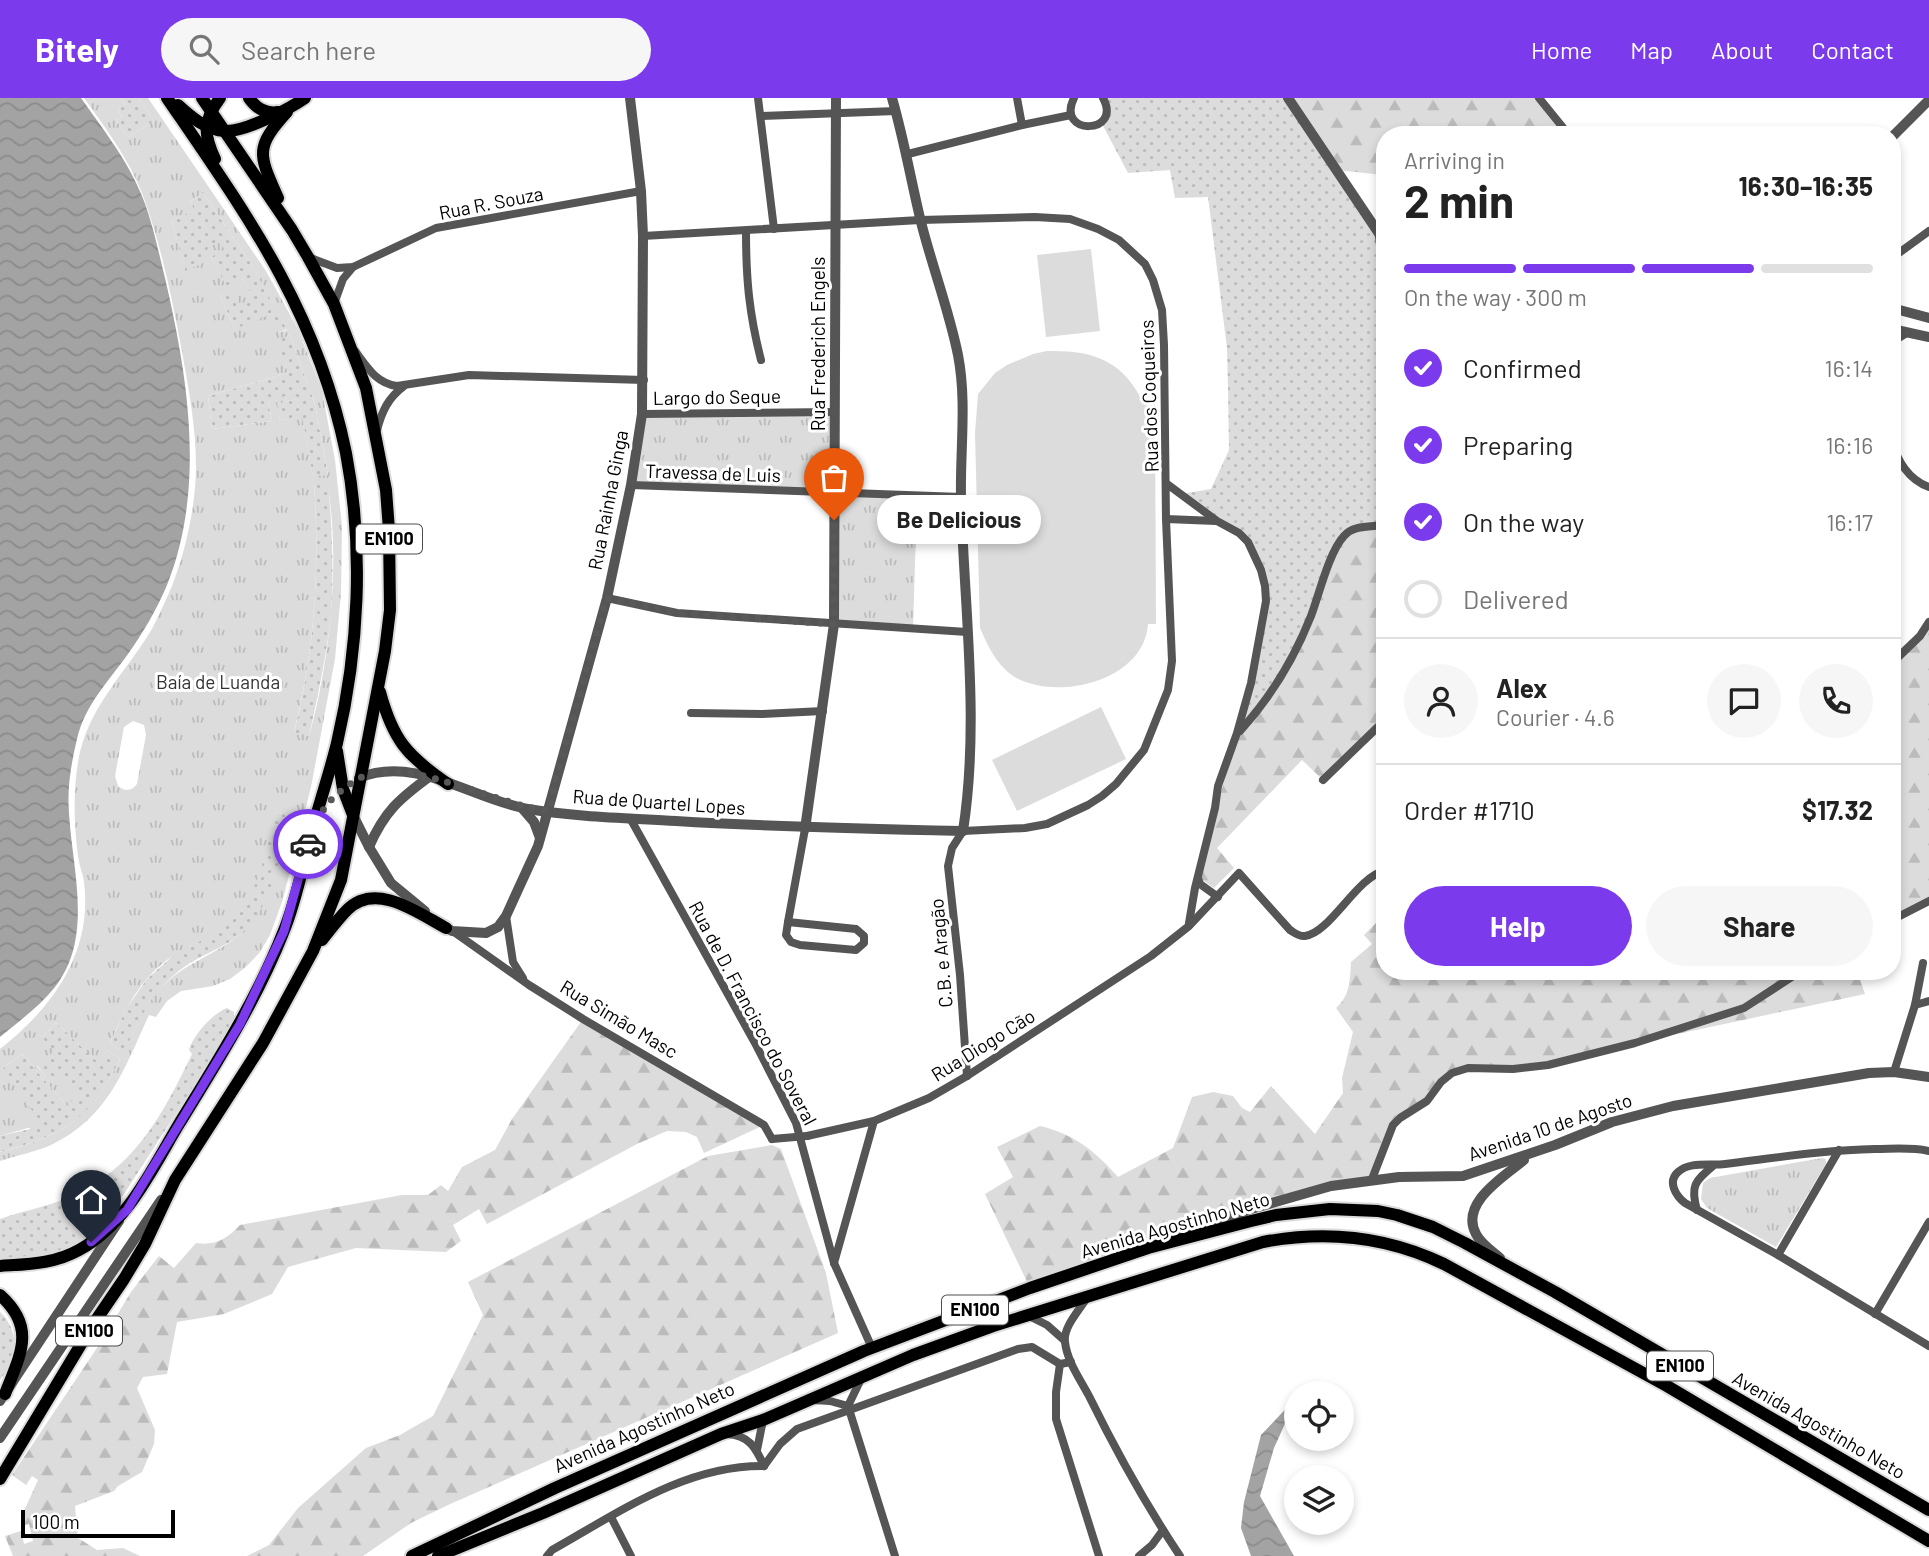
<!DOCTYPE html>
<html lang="en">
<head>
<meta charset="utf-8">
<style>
  body { margin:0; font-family:Barlow,sans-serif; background:#f6f6f6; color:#222; height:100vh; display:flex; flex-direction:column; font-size:26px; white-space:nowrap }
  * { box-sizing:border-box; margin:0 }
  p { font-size:23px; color:#767676 }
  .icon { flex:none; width:38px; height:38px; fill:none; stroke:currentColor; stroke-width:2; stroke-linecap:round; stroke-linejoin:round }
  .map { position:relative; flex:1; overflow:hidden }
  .drawer { position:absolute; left:1376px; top:28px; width:525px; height:854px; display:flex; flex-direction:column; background:#fff; border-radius:28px; box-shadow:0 4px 10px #0003 }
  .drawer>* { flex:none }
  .tools { position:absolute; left:1284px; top:1283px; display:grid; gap:14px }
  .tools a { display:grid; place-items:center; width:70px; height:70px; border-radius:50%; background:#fff; box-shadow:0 4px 10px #0003; font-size:35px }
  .scale { position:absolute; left:21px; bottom:18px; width:154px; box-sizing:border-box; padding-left:7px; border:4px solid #000; border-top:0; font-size:19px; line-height:24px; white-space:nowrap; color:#000; -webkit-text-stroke:5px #fff; paint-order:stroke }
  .pin { position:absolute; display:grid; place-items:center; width:60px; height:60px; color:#fff; margin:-72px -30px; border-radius:50% 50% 50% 0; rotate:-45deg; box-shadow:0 0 7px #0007 }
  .pin .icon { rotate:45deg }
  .courier { position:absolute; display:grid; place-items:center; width:70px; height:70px; margin:-35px; border:5px solid #7c3aed; border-radius:50%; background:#fff; color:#222; box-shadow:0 2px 9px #0007 }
  .bubble { position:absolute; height:49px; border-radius:24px; background:#fff; box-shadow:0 4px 10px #0003; font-size:23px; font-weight:700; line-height:49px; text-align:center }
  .summary em { font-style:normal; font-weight:700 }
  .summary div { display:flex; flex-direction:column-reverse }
  .summary { display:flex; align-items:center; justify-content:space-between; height:119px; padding:0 28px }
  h1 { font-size:46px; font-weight:700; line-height:52px }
  .bar { display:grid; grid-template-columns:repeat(4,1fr); gap:10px 7px; align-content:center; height:84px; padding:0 28px }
  .bar i { height:9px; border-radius:5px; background:#e0e0e0 }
  .bar .current { background:#7c3aed }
  .bar p { grid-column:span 4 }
  .line { display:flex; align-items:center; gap:18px; padding:0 28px; border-top:2px solid #e0e0e0 }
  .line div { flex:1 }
  .round { display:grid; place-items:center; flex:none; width:74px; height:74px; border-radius:37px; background:#f6f6f6 }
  ol { padding:0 28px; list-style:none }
  li { display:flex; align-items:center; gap:21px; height:77px }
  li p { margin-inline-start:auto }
  li .icon { padding:7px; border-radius:50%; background:#7c3aed; color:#fff; stroke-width:4 }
  li:last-child { color:#767676 }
  li i { width:38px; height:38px; border:4px solid #e0e0e0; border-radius:50% }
  .button { display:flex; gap:14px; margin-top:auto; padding:14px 28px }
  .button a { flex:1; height:80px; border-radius:42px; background:#7c3aed; color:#fff; font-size:28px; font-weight:700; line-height:80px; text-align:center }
  .button a+a { background:#f6f6f6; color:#222 }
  header { display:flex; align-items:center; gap:42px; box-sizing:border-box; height:98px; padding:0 35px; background:#7c3aed; color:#fff }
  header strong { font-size:33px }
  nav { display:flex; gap:38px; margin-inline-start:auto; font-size:24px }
  .search { width:490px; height:63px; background:#f6f6f6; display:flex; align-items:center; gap:18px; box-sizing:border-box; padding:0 24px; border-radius:38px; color:#767676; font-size:26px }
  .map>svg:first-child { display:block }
</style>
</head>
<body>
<header>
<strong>Bitely</strong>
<div class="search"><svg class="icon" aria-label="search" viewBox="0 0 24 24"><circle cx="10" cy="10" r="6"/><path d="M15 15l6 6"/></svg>Search here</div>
<nav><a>Home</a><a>Map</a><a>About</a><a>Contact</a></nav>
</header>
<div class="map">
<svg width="1929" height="1458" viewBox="0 0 1929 1458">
  <defs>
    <pattern id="grass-dots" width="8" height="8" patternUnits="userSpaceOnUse" patternTransform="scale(1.75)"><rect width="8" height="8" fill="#dcdcdc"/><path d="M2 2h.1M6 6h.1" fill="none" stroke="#bbb" stroke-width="1.8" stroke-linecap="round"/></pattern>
    <pattern id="forest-firs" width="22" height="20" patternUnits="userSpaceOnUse" patternTransform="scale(1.75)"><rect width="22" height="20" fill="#dcdcdc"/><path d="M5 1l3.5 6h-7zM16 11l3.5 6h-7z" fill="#bbb"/></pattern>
    <pattern id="park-tufts" width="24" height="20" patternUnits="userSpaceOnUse" patternTransform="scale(1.75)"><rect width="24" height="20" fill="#dcdcdc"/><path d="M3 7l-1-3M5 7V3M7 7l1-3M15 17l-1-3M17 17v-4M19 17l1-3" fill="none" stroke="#bbb"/></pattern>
    <pattern id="water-waves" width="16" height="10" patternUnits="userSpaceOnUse" patternTransform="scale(1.75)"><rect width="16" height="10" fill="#a3a3a3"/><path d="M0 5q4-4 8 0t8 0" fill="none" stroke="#8b8b8b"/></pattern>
  </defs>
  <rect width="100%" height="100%" fill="#fff"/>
  <g fill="url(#grass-dots)">
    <path d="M121 0H138L154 23 128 39 116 22 122 18 118 12 125 6Z"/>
    <path d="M1106 0H1288L1379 135 1384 184V427L1237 635 1266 503 1261 472 1239 435 1181 396 1211 391 1229 352 1228 290 1227 250 1208 99 1175 100 1170 72 1128 75 1101 24Z"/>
    <path d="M203 95 250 164 287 231 278 235 235 231 220 198 233 193 253 200 243 181 226 189 211 159 218 143 205 164 185 174 172 123 193 112 191 103Z"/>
    <path d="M290 237 315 306 328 377 313 379 302 320 280 322 276 306 297 301 268 303 272 323 212 331 208 298 288 275 276 243Z"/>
    <path d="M314 384H328C332 427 334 471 331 515 327 556 318 597 309 638L294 635C315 549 320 472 314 384Z"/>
    <path d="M275 714 291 718C282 753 276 795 253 824 236 845 212 852 190 865 156 886 140 920 124 955L110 945 126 911 147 881 177 854 212 837Z"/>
    <path d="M227 910 234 914V919L224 941 124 1096 90 1137 54 1159 0 1164V1121C22 1113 46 1109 67 1100 134 1072 162 1018 192 956L189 952C193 937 213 915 227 910Z"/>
    <path d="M56 925 98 964 107 952 120 961C91 1022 64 1037 0 1054V1038L30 1031 2 971 22 956 67 1008 37 967 42 939Z"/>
    <path d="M0 1214C13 1225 18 1246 13 1262 11 1269 4 1276 0 1282Z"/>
  </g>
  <g fill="url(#forest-firs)">
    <path d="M1288 0H1539L1561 27 1550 37H1384V77L1336 72Z"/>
    <path d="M1384 427V623L1323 682 1302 662 1217 750 1234 770 1214 790 1198 779 1237 635 1264 605 1311 518 1345 436Z"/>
    <path d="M1929 524V805L1892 822V565Z"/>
    <path d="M1384 817V873H1857L1865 896 1635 945 1548 967 1479 969 1452 975 1427 1003 1400 1020 1372 1081 1331 1088 1030 1190 985 1096 1013 1079 997 1049 1040 1028C1074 1036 1095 1053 1118 1079L1173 1050 1192 999 1213 994 1233 998 1242 1010 1250 1014 1271 988 1315 1036 1343 995 1342 980 1353 934 1336 910C1350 898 1350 882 1351 864L1372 846 1364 837Z"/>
    <path d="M583 921 764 1027 704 1055 697 1039 686 1034 667 1033 637 1046 487 1126 479 1111 453 1127 461 1143 446 1154 356 1150 288 1169 272 1196 224 1216 177 1224 167 1276 143 1279 137 1290 155 1332 154 1346 142 1374 118 1388 114 1393 75 1408 78 1440 97 1452 123 1450 140 1458H13L5 1438 21 1433 24 1446 33 1443 29 1426 25 1427 24 1413 38 1382 32 1378 26 1387 12 1377 99 1247 131 1194 159 1158 174 1170 196 1145C215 1148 227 1141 240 1127L402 1097H428L441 1087 448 1093 462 1069 495 1052 512 1021Z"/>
    <path d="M772 1047 781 1051 826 1175 838 1235 448 1407 411 1425 363 1458H247L269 1447 298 1410 366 1350 400 1337 433 1318 483 1217 468 1184 708 1058Z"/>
  </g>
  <g fill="url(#park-tufts)" fill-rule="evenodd">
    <path d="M84 0H121L125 6 118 12 122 18 116 22 128 39 154 23 138 0H148L266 173 298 231 322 293 335 362 342 428 341 495 335 561 311 689 283 801 270 837 260 854 246 869 230 881 213 888 181 893 167 903 156 919 149 917C124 971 109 1019 51 1047 36 1054 17 1057 0 1063V1054C63 1038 91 1021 120 961L107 952 99 965 56 925 42 939 54 953 37 968 50 984 59 977 80 995 67 1008 22 956 2 971 42 1026 0 1038V951C52 910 93 855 84 784 83 776 79 767 78 758 74 727 73 696 78 664 87 610 125 576 152 531 159 517 166 502 172 488 184 457 192 423 195 390 199 345 190 298 182 254 172 200 161 146 142 95 129 62 105 29 84 0ZM203 95 250 164 287 232 278 235 269 217 235 231 220 198 233 194 240 208 254 200 243 181 226 188 211 159 225 152 219 143 208 149 205 164 185 173 172 123 194 112 191 103ZM290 237 315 306 328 377 313 378 302 319 280 322 277 306 297 301 295 295 268 303 272 323 212 331 208 298 288 275 277 243ZM327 384C341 459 330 565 309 638L294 634C315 549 320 472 314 385ZM133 623 144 627 146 637 137 686C132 693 125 694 118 688L115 678 124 629ZM275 714 291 718C280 759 273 812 237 839 212 858 183 866 161 890 143 909 136 933 123 954L110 945C126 909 144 873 181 853 196 844 215 838 228 827 259 800 266 751 275 714Z"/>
    <path d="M834 314V396L894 397 892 434H916L913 531 834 526V396L631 387 642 316Z"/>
    <path d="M1822 1060 1826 1061V1066L1776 1149 1707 1110 1701 1101 1703 1085 1710 1080Z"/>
  </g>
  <g fill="#dcdcdc">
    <path d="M1091 151 1100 233 1046 239 1037 157Z"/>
    <path d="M1047 253C1093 252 1123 262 1144 306H1155L1156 526H1148C1144 584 1056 604 1013 578 996 566 988 548 980 530L975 335 978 296 995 275 1007 267 1033 256Z"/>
    <path d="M1101 609 1126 661 1017 713 992 662Z"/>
  </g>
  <g fill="url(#water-waves)">
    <path d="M0 0H81C100 27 125 59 138 89 151 116 158 152 165 180 188 279 206 390 167 487 157 511 143 535 128 556 108 584 85 607 77 641 71 666 67 690 69 715 72 771 94 839 55 889 40 908 18 924 0 939Z"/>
    <path d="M1297 1299 1274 1350 1260 1398 1294 1458H1251L1241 1430 1244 1404 1261 1337Z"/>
  </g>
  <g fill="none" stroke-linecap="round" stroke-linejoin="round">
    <g stroke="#dbdbdb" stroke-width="16">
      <g id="primary">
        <path d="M249 0C256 10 266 16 278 14"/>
        <path d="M178 7C191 19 206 32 225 33 245 34 289 11 305 0"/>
        <path d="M215 61C203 35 203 23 220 0"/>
        <path d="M278 100C259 57 254 50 287 14"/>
        <path d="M380 594C393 642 407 658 448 686"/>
        <path d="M337 653 343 691 353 717"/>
        <path d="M322 842C330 832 338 821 347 812 376 783 418 815 446 830"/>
        <path d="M0 1168C28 1166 54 1166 79 1152 127 1126 152 1071 179 1026 217 964 256 903 283 835 297 802 303 765 313 730 320 702 330 674 337 645 359 551 364 450 346 355 317 213 247 117 167 0"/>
        <path d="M0 1197C37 1230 20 1257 5 1296"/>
        <path d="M0 1381 92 1228 124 1181 145 1146 175 1082 263 945 313 853 341 782 385 553 390 512 389 432 386 392 366 290 334 206 308 159 292 132 202 0"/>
        <path d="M412 1458 555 1390 864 1253 1030 1190 1148 1150 1251 1123 1276 1117 1330 1111 1378 1113 1397 1117 1433 1129 1465 1145 1555 1194 1929 1412"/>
        <path d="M438 1458 543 1415 721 1336 763 1322 913 1257 993 1228 1263 1144C1326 1132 1386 1138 1444 1166L1667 1288 1929 1443"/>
      </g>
    </g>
    <g stroke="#555" stroke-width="8">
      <path d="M758 0 774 131"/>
      <path d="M1017 0 1022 27"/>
      <path d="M1074 0C1055 38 1123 37 1103 0"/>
      <path d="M1539 0 1569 37"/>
      <path d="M762 18 896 13"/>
      <path d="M908 56 1022 27 1071 17"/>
      <path d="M746 133C746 181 749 215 761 262"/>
      <path d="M643 138 920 122 1035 119 1070 121 1098 131 1119 142 1145 166 1153 182 1162 212 1164 247 1166 421 1172 563 1168 592 1144 652 1116 686 1102 698 1088 707 1047 726 1025 730 963 733 952 750 948 768 960 877 967 978"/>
      <path d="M1379 138 1384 184"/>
      <path d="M308 159 337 170 353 169 436 130 641 93"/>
      <path d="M1892 160 1929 133"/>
      <path d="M334 206 343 181 353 169"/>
      <path d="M1892 244 1905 236"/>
      <path d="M355 253C367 269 376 285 397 288L469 277 644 282"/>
      <path d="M642 316 835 314"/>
      <path d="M377 332C382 313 388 300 404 288"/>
      <path d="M1892 343C1897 363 1909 382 1929 389"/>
      <path d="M1167 386 1217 423 1239 435 1248 444 1261 472 1265 488 1266 503 1251 585 1237 635 1218 688 1215 710 1195 790 1189 825"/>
      <path d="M631 387 961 399"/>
      <path d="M1166 421 1216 423"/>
      <path d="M607 500 677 515 967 534"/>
      <path d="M1892 565 1920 538 1929 524"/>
      <path d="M691 615 762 616 823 613"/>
      <path d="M1240 633C1271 599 1294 561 1311 518 1319 497 1329 454 1344 438 1353 427 1370 429 1384 427"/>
      <path d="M1323 682 1384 623"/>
      <path d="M630 720 755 945 796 1025 834 1165 872 1250"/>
      <path d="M1198 780 1200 786 1218 799"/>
      <path d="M506 818 513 864 523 880"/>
      <path d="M1892 822 1929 803"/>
      <path d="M788 824 856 831 864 838V845L856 852 800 847 791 844 786 837Z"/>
      <path d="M788 824 805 731"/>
      <path d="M454 834 529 887 583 921 764 1027 772 1041"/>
      <path d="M1915 907 1929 903"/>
      <path d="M1894 974 1915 907 1923 865"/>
      <path d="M807 1038 874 1023 929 1000 967 978 1151 858 1189 828 1239 775 1290 832C1295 835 1299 839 1305 838 1330 835 1357 779 1384 773"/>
      <path d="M1929 1053C1911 1049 1893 1051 1875 1051 1825 1052 1775 1060 1725 1066 1710 1068 1690 1063 1678 1074 1667 1084 1676 1098 1685 1105L1778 1157 1929 1248"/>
      <path d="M1372 1081 1393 1027 1400 1020 1427 1003 1441 984 1452 975 1468 970 1513 971 1548 967 1635 945 1744 910 1801 873"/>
      <path d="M1697 1112C1690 1088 1695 1083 1713 1068"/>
      <path d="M1778 1157 1839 1052"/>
      <path d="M834 1165 874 1023"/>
      <path d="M1086 1201C1079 1213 1063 1229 1065 1244 1067 1263 1080 1281 1089 1298 1116 1353 1146 1407 1180 1458"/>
      <path d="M1875 1216 1929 1124"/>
      <path d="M1027 1217 1047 1227 1064 1242"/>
      <path d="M1060 1266 1056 1294V1321L1099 1458"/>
      <path d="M861 1281 848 1308 895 1458"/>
      <path d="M813 1302 830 1303 848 1308"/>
      <path d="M727 1336C749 1337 756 1350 764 1368"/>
      <path d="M757 1352 763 1322"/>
      <path d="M764 1368 780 1346 797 1331 1018 1251 1032 1249 1060 1266 1071 1264"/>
      <path d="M611 1419 631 1458"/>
      <path d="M547 1458 552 1452C618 1415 685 1367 764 1368"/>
      <path d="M1139 1458 1152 1447 1163 1432"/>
    </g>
    <g stroke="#555" stroke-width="10">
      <path d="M1288 0 1384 143"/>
      <path d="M1892 39 1929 2"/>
      <path d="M1892 210 1929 220"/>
      <path d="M1892 231 1929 239"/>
      <path d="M359 680C415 656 474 702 528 711 577 719 627 720 676 723 772 729 867 731 963 733 980 623 964 510 961 399 960 352 967 303 958 257 949 212 932 168 921 124 911 83 904 41 892 0"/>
      <path d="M522 710 534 724 540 740"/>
      <path d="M353 717 369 749 391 785 425 813"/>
      <path d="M805 731 834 526 836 0"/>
      <path d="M369 749C384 714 399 701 429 679"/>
      <path d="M440 826 452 833 486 835 498 829 506 818 538 748 607 500 631 387 642 316 643 138 641 93 630 0"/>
      <path d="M1180 1137 1251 1111 1331 1088 1399 1079 1463 1078 1555 1047 1612 1024 1673 1008 1869 975 1894 974 1929 979"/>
      <path d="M1500 1160C1492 1153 1481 1146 1476 1136 1459 1105 1505 1078 1524 1062"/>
      <path d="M0 1303 119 1123"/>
      <path d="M0 1340 161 1102"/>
    </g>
    <use href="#primary" stroke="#000" stroke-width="12"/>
    <path stroke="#555" stroke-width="8" d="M772 1041 807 1038"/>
  </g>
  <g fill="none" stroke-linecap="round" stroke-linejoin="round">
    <path stroke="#595959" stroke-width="7" stroke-dasharray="0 12.6" d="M308 746C315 722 325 704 346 689 353 684 361 678 370 676 414 662 498 707 549 713L557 677 607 500 677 515 834 526V422"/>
    <path stroke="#7c3aed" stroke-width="9" d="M91 1144 127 1112 240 926 284 833 308 746"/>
  </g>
  <g text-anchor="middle" stroke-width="6" stroke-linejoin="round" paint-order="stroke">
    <g fill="#fff" stroke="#4c4c4c" stroke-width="2">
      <rect x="356" y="426.5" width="66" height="29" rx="5"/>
      <rect x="942" y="1197.5" width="66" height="29" rx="5"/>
      <rect x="56" y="1218.5" width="66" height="29" rx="5"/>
      <rect x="1647" y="1253.5" width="66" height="29" rx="5"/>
    </g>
    <g font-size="18" font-weight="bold" fill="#000">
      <text x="389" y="447">EN100</text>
      <text x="975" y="1218">EN100</text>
      <text x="89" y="1239">EN100</text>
      <text x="1680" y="1274">EN100</text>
    </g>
    <g font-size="19" fill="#000" stroke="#fff">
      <text transform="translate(491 105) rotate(-11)" y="7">Rua R. Souza</text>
      <text transform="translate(818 246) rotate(-90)" y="7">Rua Frederich Engels</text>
      <text transform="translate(1149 298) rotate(-92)" y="7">Rua dos Coqueiros</text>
      <text transform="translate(717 299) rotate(-1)" y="7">Largo do Seque</text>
      <text transform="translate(713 375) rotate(2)" y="7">Travessa de Luis</text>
      <text transform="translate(608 402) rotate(-79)" y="7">Rua Rainha Ginga</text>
      <text transform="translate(659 704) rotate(4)" y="7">Rua de Quartel Lopes</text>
      <text transform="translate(941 855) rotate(-95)" y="7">C.B. e Aragão</text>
      <text transform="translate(753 915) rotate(62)" y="7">Rua de D. Francisco do Soveral</text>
      <text transform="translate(619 921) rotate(31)" y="7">Rua Simão Masc</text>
      <text transform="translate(983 947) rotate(-32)" y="7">Rua Diogo Cão</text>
      <text transform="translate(1550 1029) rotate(-19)" y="7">Avenida 10 de Agosto</text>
      <text transform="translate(1175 1127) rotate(-16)" y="7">Avenida Agostinho Neto</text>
      <text transform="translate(1819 1327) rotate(30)" y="7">Avenida Agostinho Neto</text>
      <text transform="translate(644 1329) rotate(-24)" y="7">Avenida Agostinho Neto</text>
    </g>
    <g font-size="19" fill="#333" stroke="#fff">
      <text x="218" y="591">Baía de Luanda</text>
    </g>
  </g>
</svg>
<div class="tools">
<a><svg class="icon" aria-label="locate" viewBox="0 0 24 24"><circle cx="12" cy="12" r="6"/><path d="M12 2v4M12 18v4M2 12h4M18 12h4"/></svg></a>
<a><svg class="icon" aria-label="layers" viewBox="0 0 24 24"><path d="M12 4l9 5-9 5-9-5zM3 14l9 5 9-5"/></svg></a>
</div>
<div class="scale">100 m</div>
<div class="pin" style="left:834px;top:422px;background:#ea580c"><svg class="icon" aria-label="bag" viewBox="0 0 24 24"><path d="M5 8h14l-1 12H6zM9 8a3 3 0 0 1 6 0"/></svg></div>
<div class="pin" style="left:91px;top:1144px;background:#1f2937"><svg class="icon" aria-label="home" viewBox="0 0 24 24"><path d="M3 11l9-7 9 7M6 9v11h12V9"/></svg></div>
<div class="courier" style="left:308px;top:746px"><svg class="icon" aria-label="car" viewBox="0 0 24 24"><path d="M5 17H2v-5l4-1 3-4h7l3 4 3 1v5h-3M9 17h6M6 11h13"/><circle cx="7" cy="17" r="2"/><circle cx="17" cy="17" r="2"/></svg></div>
<div class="bubble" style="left:877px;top:397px;width:164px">Be Delicious</div>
<section class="drawer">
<div class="summary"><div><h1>2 min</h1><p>Arriving in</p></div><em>16:30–16:35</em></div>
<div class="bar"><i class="current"></i><i class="current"></i><i class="current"></i><i></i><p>On the way · 300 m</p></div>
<ol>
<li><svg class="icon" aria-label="check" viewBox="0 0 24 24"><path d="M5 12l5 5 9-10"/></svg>Confirmed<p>16:14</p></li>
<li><svg class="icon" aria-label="check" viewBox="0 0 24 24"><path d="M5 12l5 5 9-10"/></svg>Preparing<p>16:16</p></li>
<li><svg class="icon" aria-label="check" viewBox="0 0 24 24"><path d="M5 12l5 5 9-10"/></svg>On the way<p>16:17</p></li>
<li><i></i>Delivered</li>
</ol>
<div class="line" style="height:126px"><a class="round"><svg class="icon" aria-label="person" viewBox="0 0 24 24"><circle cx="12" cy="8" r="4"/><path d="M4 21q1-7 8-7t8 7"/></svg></a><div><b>Alex</b><p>Courier · 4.6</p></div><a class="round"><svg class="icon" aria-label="chat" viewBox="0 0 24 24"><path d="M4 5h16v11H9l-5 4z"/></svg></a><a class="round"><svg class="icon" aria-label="phone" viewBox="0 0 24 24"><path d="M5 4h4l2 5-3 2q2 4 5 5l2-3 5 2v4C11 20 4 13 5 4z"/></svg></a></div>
<div class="line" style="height:91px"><div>Order #1710</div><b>$17.32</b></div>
<div class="button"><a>Help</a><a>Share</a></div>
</section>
</div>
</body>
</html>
